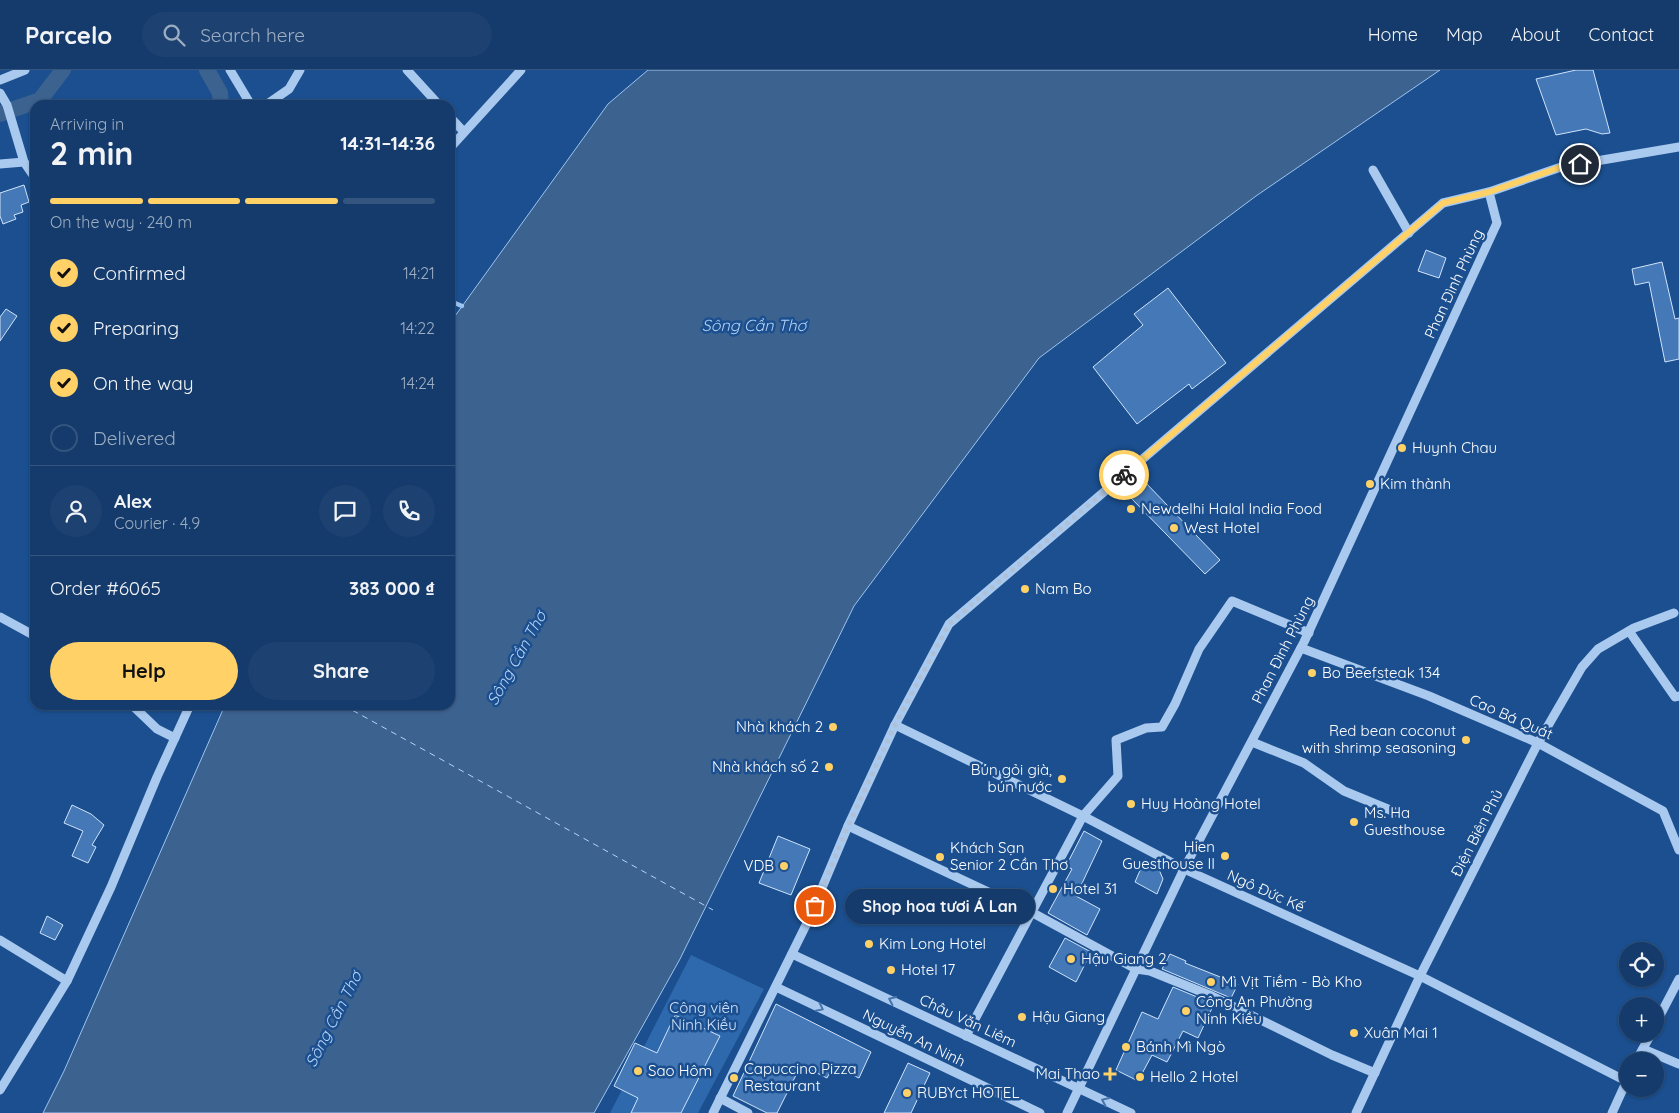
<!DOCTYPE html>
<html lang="en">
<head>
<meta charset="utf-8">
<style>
  body { margin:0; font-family:Quicksand,sans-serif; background:#1d4271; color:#f1f3f6; height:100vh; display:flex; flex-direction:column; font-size:19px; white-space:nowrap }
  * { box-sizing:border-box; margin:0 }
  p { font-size:16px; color:#9dadc1 }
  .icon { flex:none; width:28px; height:28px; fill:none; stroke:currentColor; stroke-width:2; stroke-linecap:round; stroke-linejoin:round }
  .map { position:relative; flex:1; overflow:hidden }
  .sheet { position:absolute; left:30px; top:30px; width:425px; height:610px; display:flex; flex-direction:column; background:#143b6b; border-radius:15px; box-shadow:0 1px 4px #0004,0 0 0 1px #33557e }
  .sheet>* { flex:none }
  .controls { position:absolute; left:1619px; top:872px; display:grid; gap:10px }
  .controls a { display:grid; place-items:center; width:45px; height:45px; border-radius:50%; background:#143b6b; box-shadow:0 1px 4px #0004,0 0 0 1px #33557e; font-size:25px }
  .pin { position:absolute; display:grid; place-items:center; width:42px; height:42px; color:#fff; margin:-21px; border:2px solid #fff; border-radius:50%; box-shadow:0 1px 5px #0007 }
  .courier { position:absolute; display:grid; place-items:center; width:50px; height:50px; margin:-25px; border:4px solid #ffd166; border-radius:50%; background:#fff; color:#222; box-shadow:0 1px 6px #0007 }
  .bubble { position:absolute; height:35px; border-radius:18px; background:#143b6b; box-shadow:0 1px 4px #0004,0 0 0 1px #33557e; font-size:16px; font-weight:700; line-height:35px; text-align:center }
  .head em { font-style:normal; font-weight:700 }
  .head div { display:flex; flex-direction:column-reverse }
  .head { display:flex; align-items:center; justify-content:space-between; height:85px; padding:0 20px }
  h1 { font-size:32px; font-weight:700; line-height:38px }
  .bar { display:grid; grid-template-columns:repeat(4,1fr); gap:8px 5px; align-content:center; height:60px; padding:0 20px }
  .bar i { height:6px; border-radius:4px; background:#33557e }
  .bar .current { background:#ffd166 }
  .bar p { grid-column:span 4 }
  .line { display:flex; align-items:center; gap:12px; padding:0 20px; border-top:1px solid #33557e }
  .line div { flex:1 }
  .round { display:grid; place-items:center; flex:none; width:52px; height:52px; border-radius:26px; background:#1d4271 }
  ol { padding:0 20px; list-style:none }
  li { display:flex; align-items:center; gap:15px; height:55px }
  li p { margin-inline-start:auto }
  li .icon { padding:5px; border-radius:50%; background:#ffd166; color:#111; stroke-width:4 }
  li:last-child { color:#9dadc1 }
  li i { width:28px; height:28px; border:2px solid #33557e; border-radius:50% }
  .cta { display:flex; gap:10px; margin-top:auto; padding:10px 20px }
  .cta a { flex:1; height:58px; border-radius:30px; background:#ffd166; color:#111; font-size:20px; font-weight:700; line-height:58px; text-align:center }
  .cta a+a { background:#1d4271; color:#f1f3f6 }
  header { display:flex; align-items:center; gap:30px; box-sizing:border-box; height:70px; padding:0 25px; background:#143b6b; border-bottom:1px solid #33557e }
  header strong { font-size:24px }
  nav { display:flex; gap:28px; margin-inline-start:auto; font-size:18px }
  .search { width:350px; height:45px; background:#1d4271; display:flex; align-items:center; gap:12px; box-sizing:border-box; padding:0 18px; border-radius:28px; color:#9dadc1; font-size:19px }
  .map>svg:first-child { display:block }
</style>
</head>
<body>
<header>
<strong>Parcelo</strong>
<div class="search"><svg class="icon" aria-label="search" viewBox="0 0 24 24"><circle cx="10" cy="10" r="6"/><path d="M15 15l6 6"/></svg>Search here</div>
<nav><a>Home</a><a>Map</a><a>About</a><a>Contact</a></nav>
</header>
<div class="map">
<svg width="1679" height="1043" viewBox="0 0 1679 1043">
  <rect width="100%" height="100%" fill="#1b4f8f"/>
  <path fill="#2e69ad" d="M691 885 764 919 698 1043H610Z"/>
  <path fill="#3c6290" stroke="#9cc4f0" d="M648 0H1440L1256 126 1039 288 854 536 680 889 594 1043H43L64 1001 225 635H450V253L608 34Z"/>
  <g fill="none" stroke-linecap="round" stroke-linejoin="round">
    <path stroke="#9cc4f0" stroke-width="4.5" d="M450 231 462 236"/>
    <g stroke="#3c6290" stroke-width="16">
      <path d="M207 0 220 23 221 35"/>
      <path d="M0 44 40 30 63 0"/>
    </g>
    <path stroke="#b5d3f5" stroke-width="1" stroke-dasharray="6 5" stroke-linecap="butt" d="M343 635 713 840"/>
  </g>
  <g fill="#4478b7" stroke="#cfe3fa">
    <path d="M1576 0H1593L1610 63 1602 64 1586 59 1556 65 1536 9Z"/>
    <path d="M24 115 29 132 21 135 23 142 14 145 16 149 3 154 0 146V123Z"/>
    <path d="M1426 180 1446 188 1439 208 1418 201Z"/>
    <path d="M1662 192 1675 249 1679 248V289L1665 292 1649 212 1635 215 1632 199Z"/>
    <path d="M1168 218 1226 293 1192 319 1189 314 1137 354 1093 297 1143 255 1134 244Z"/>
    <path d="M6 239 17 246 0 271V247Z"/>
    <path d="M1144 411 1220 490 1205 504 1129 426Z"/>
    <path d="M72 735 91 744 104 755 92 775 96 777 88 793 72 786 83 761 64 753Z"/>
    <path d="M1084 761 1102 771 1076 826 1100 839 1087 865 1048 843 1072 799 1066 796Z"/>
    <path d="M778 766 810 779 791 825 759 813Z"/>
    <path d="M1145 789 1157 795 1163 809 1157 824 1135 812Z"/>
    <path d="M47 846 63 855 55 870 40 863Z"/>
    <path d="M1065 868 1091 882 1076 912 1049 897Z"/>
    <path d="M1170 884 1186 891 1185 893 1238 914 1231 928 1162 899Z"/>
    <path d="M1173 917 1214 934 1198 968 1183 961 1167 992 1152 985 1138 1011 1116 1000 1142 942 1158 949Z"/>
    <path d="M776 934 871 982 859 1008 833 996 827 1008 801 995 777 1043H767L733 1026Z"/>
    <path d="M675 945 720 966 681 1043H631L638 1028 614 1016 635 973 657 983Z"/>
    <path d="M908 993 930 1003 911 1043H884Z"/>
  </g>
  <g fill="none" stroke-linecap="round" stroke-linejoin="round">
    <g stroke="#a9c9ee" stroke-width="9">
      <path d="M230 0 251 35"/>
      <path d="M407 0 439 35"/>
      <path d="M0 10 25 0"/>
      <path d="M0 23 7 35 24 92"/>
      <path d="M266 35 289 19 300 0"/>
      <path d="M450 47 464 62"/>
      <path d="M450 78 521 0"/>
      <path d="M0 94 24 92 35 108"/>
      <path d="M1373 100 1409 163"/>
      <path d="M0 547 35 566"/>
      <path d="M1629 561 1675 627 1679 626"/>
      <path d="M1301 578 1429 626 1538 673 1663 741 1679 780"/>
      <path d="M132 635 157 659 175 668"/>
      <path d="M895 655 1083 746 1184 799 1420 906 1626 1011"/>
      <path d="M1252 672 1304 693 1344 721 1395 742"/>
      <path d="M848 756 1033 843 1136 899 1150 901 1212 926 1332 985 1375 1003"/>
      <path d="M0 870 67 911"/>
      <path d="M792 884 1131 1043"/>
      <path d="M776 917 1040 1043"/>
      <path d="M1655 955 1679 909"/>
      <path d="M966 966 1083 746 1118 706 1116 670 1146 658 1162 657 1175 634 1199 579 1232 531 1309 563"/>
      <path d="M1643 979 1679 994"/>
      <path d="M1636 991 1651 964"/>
      <path d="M0 1020 67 911 111 817 157 707 190 635"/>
      <path d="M720 1028 748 1043"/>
      <path d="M713 1043 808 851 848 756 895 655 949 554 1443 133 1489 122 1561 97 1679 77"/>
      <path d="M1067 1043 1184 799 1304 572 1497 153 1489 122"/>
      <path d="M1356 1043 1420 906 1538 673 1582 597 1598 579 1634 558 1674 543"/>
      <path d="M1612 1043 1628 1008"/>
    </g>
  </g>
  <defs><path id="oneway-chevron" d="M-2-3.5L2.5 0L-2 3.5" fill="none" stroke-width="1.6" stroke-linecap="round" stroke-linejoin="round" transform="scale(1.25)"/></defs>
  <g stroke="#4674ac">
    <use href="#oneway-chevron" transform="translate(892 930) rotate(-155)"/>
    <use href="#oneway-chevron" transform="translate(820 938) rotate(26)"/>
    <use href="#oneway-chevron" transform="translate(1105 1031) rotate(-155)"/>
  </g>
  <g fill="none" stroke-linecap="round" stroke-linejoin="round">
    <path stroke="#afc1d8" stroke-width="5" stroke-dasharray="0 9" d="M815 836 848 756 895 655 949 554 1124 405"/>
    <path stroke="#ffd166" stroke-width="6" d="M1124 405 1443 133 1489 122 1561 97 1580 94"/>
  </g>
  <g fill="#ffd166" stroke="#1b4f8f" stroke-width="2">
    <circle cx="1402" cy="378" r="5"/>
    <circle cx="1370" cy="414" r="5"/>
    <circle cx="1131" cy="439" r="5"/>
    <circle cx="1174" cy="458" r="5"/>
    <circle cx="1025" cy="519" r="5"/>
    <circle cx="1312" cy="603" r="5"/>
    <circle cx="833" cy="657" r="5"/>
    <circle cx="1466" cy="670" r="5"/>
    <circle cx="829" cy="697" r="5"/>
    <circle cx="1062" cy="709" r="5"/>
    <circle cx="1131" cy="734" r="5"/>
    <circle cx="1354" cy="752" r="5"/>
    <circle cx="1225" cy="786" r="5"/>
    <circle cx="940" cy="787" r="5"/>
    <circle cx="784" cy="796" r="5"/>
    <circle cx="1053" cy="819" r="5"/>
    <circle cx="869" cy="874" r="5"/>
    <circle cx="1071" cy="889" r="5"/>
    <circle cx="891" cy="900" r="5"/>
    <circle cx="1211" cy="912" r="5"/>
    <circle cx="1186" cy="941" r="5"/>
    <circle cx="1022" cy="947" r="5"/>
    <circle cx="1354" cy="963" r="5"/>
    <circle cx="1126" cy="977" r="5"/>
    <circle cx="638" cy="1001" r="5"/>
    <path d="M1107.5 996.5h5v5h5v5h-5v5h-5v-5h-5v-5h5z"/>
    <circle cx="1140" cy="1007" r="5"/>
    <circle cx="734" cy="1008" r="5"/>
    <circle cx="907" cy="1023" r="5"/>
  </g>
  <g text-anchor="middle" stroke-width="5" stroke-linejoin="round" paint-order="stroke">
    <g font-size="15" fill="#fff" stroke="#1b4f8f">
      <text transform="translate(1454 214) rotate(-65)" y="5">Phan Đình Phùng</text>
      <text transform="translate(1283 580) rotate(-63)" y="5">Phan Đình Phùng</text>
      <text transform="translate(1511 647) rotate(24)" y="5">Cao Bá Quát</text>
      <text transform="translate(1477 763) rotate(-63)" y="5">Điện Biên Phủ</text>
      <text transform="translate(1266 821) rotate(24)" y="5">Ngô Đức Kế</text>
      <text transform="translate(968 951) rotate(25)" y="5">Châu Văn Liêm</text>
      <text transform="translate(914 968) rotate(26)" y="5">Nguyễn An Ninh</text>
    </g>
    <g font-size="15" fill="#fff" stroke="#1b4f8f" text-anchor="start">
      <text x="1412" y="383">Huynh Chau</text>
      <text x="1380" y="419">Kim thành</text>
      <text x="1141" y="444">Newdelhi Halal India Food</text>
      <text x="1184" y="463">West Hotel</text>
      <text x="1035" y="524">Nam Bo</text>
      <text x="1322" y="608">Bo Beefsteak 134</text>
      <text x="823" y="662" text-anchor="end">Nhà khách 2</text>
      <text x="1456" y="666" text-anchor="end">Red bean coconut<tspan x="1456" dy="17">with shrimp seasoning</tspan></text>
      <text x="819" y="702" text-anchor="end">Nhà khách số 2</text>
      <text x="1052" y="705" text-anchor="end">Bún gỏi già,<tspan x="1052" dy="17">bún nước</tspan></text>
      <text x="1141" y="739">Huy Hoàng Hotel</text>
      <text x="1364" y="748">Ms. Ha<tspan x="1364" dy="17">Guesthouse</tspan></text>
      <text x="1215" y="782" text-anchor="end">Hien<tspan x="1215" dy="17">Guesthouse II</tspan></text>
      <text x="950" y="783">Khách Sạn<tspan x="950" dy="17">Senior 2 Cần Thơ</tspan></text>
      <text x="774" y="801" text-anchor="end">VDB</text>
      <text x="1063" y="824">Hotel 31</text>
      <text x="879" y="879">Kim Long Hotel</text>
      <text x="1081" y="894">Hậu Giang 2</text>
      <text x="901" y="905">Hotel 17</text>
      <text x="1221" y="917">Mì Vịt Tiềm - Bò Kho</text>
      <text x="1196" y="937">Công An Phường<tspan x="1196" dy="17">Ninh Kiều</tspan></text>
      <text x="1032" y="952">Hậu Giang</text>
      <text x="1364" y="968">Xuân Mai 1</text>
      <text x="1136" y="982">Bánh Mì Ngò</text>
      <text x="744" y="1004">Capuccino Pizza<tspan x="744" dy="17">Restaurant</tspan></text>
      <text x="648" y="1006">Sao Hôm</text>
      <text x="1100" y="1009" text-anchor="end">Mai Thao</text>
      <text x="1150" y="1012">Hello 2 Hotel</text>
      <text x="917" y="1028">RUBYct HOTEL</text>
    </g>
    <g font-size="15" fill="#cfe3fa" stroke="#1b4f8f">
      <text x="704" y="943">Công viên<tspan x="704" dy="17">Ninh Kiều</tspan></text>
    </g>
    <g font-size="16" font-style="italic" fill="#b5d3f5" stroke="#1b4f8f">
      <text x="754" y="261">Sông Cần Thơ</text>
      <text transform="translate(516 588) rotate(-61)" y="6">Sông Cần Thơ</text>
      <text transform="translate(333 949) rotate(-63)" y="6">Sông Cần Thơ</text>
    </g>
  </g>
</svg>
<div class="controls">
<a><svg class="icon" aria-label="locate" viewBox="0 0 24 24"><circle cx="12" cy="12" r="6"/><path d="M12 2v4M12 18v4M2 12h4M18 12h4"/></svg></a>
<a>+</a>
<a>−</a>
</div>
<div class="pin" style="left:815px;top:836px;background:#ea580c"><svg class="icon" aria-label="bag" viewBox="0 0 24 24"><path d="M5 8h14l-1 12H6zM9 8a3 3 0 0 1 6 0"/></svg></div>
<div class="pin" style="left:1580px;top:94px;background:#1f2937"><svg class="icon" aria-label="home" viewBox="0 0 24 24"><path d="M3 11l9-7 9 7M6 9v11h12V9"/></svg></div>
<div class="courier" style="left:1124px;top:405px"><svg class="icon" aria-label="bike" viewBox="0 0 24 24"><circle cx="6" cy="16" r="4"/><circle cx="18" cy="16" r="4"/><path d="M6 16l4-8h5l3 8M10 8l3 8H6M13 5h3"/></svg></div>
<div class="bubble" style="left:845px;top:819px;width:190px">Shop hoa tươi Á Lan</div>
<section class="sheet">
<div class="head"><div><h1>2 min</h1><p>Arriving in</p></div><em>14:31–14:36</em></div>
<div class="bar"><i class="current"></i><i class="current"></i><i class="current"></i><i></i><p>On the way · 240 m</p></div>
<ol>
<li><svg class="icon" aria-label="check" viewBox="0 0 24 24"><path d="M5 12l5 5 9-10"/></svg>Confirmed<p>14:21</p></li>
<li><svg class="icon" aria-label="check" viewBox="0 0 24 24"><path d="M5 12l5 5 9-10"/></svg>Preparing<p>14:22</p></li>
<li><svg class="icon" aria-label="check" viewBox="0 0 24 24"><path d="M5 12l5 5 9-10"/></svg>On the way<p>14:24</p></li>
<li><i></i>Delivered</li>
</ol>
<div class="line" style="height:90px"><a class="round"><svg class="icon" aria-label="person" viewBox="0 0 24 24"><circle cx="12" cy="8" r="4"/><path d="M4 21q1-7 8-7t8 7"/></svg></a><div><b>Alex</b><p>Courier · 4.9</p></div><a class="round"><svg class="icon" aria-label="chat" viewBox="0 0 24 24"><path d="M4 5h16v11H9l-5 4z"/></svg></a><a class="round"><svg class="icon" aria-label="phone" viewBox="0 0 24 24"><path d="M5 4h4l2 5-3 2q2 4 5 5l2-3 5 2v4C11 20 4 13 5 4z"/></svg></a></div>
<div class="line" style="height:65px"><div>Order #6065</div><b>383 000 ₫</b></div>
<div class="cta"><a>Help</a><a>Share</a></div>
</section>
</div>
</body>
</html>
